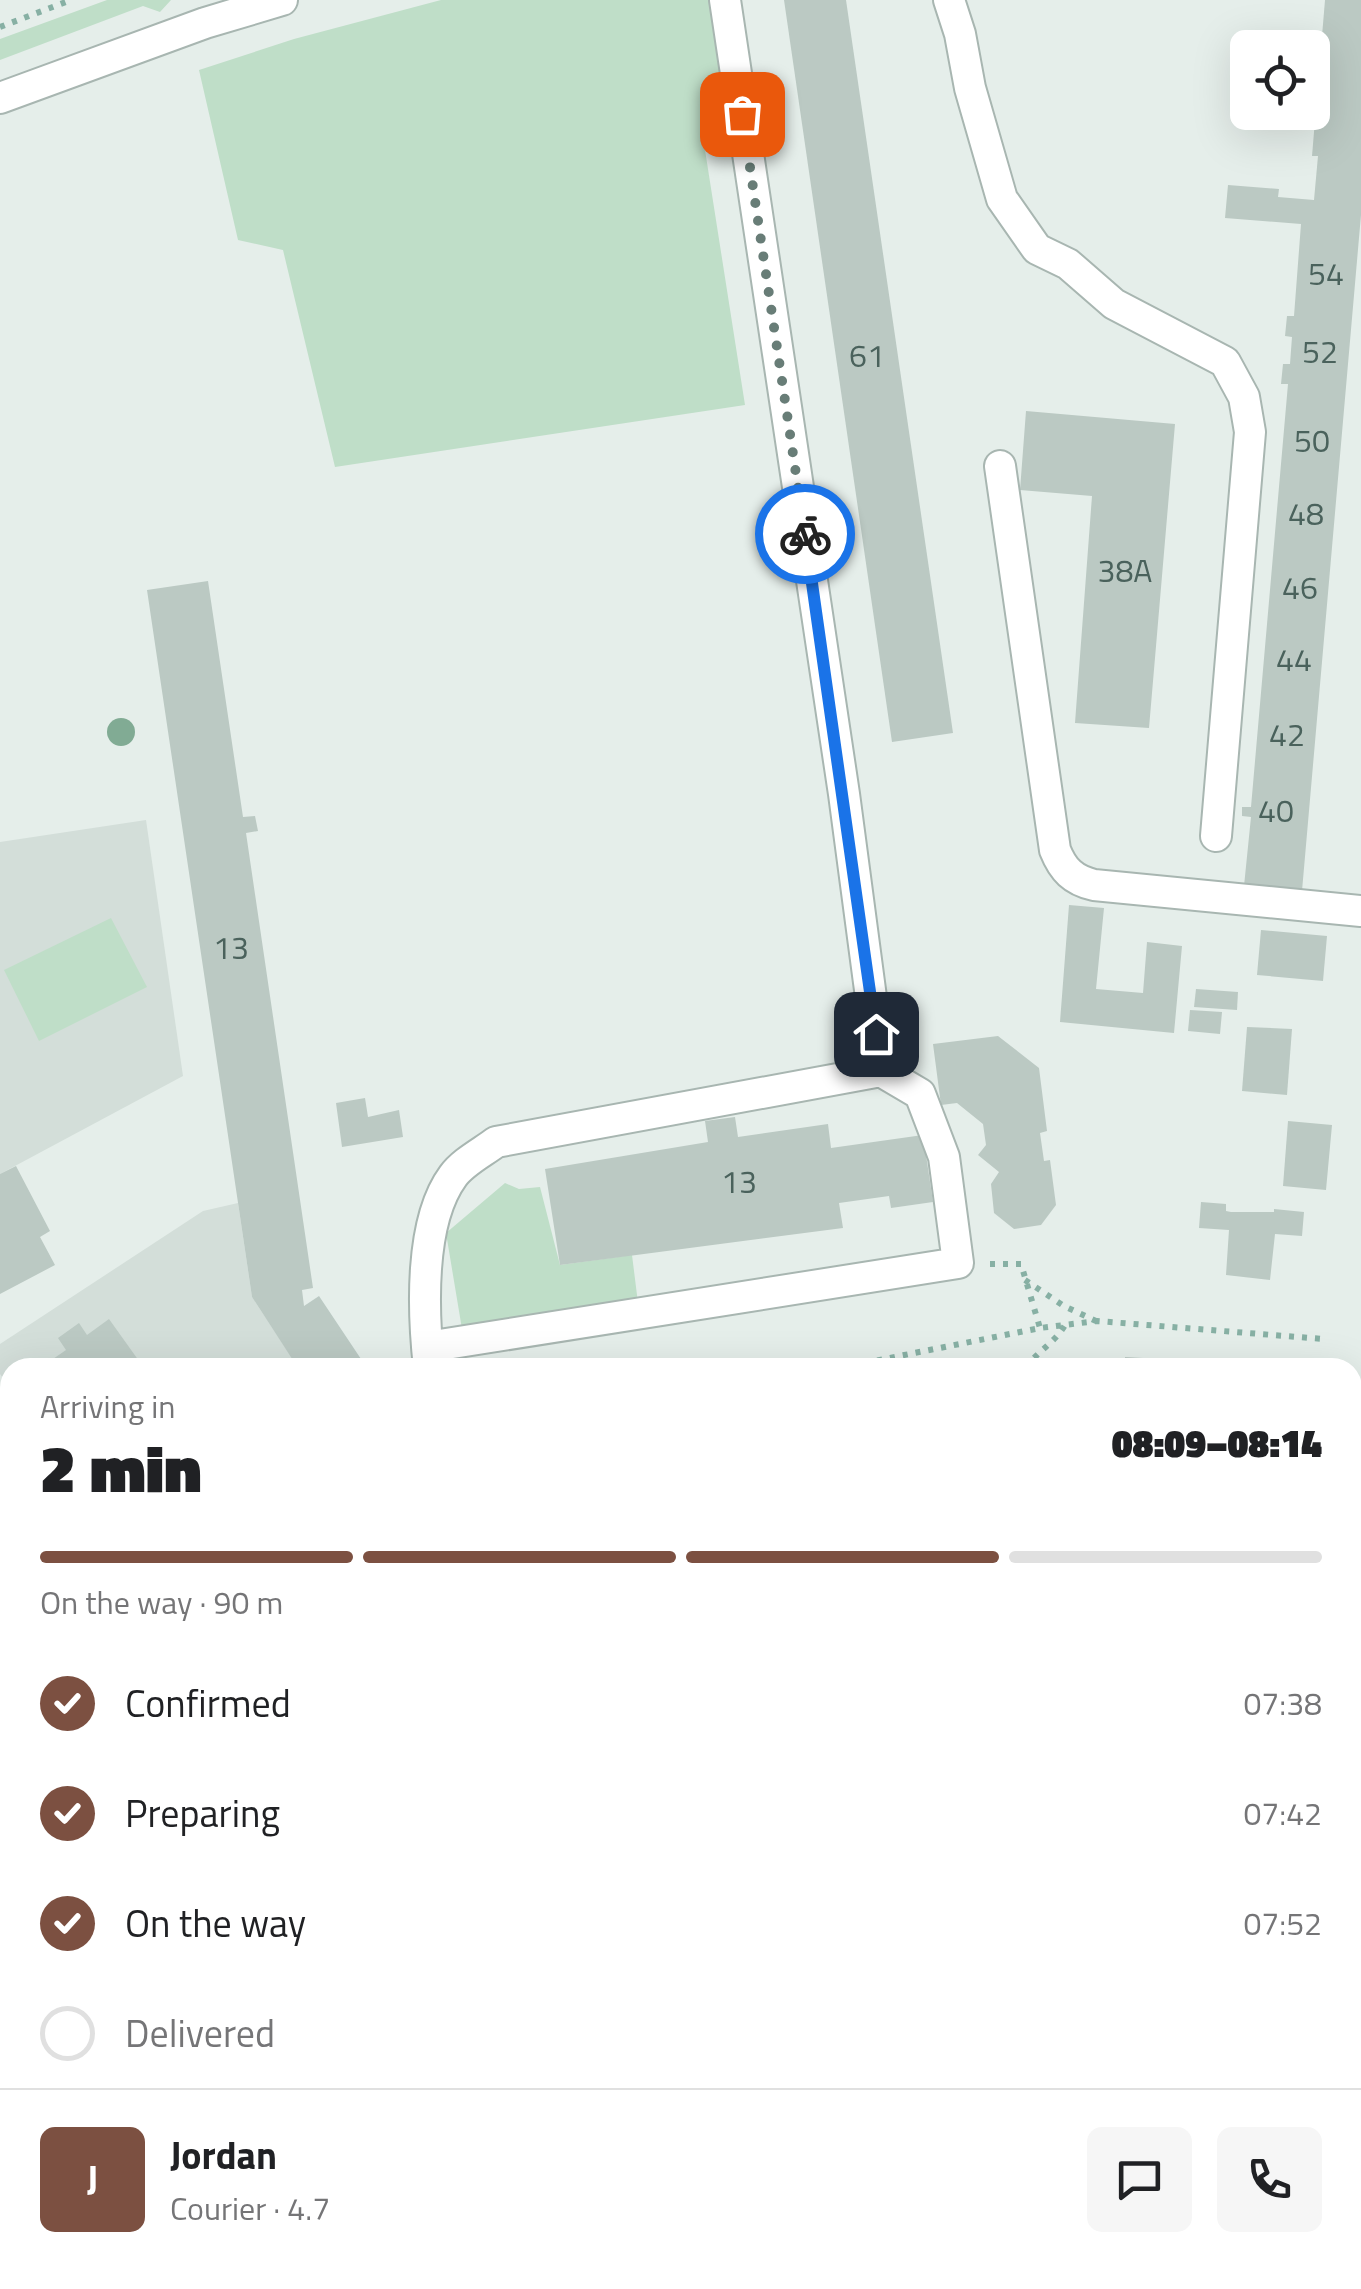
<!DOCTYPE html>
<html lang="en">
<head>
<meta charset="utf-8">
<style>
  body { margin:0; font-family:"Titillium Web",sans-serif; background:#f6f6f6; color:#202124; height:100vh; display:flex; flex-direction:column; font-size:38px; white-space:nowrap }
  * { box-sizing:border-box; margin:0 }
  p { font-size:32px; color:#757577 }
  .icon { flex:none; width:55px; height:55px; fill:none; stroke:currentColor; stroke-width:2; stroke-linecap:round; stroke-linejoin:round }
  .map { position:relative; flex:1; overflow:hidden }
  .panel { position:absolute; left:0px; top:1358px; width:1362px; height:932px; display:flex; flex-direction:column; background:#fff; border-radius:30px 30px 0 0; box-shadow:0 10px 40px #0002 }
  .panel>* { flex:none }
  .buttons { position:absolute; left:1230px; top:30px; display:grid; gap:20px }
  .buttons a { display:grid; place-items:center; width:100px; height:100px; border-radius:15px; background:#fff; box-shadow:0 10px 40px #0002; font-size:50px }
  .pin { position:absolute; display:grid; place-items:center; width:85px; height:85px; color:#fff; margin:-42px; border-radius:20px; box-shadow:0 5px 15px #0006 }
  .courier { position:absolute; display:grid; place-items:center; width:100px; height:100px; margin:-50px; border:8px solid #1a73e8; border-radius:50%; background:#fff; color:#222; box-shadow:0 2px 12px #0007 }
  .head em { font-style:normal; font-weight:800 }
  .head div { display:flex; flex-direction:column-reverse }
  .head { display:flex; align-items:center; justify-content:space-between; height:170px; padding:0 40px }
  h1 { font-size:65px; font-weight:800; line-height:75px }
  .bar { display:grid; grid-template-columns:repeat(4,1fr); gap:15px 10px; align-content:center; height:120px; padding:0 40px }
  .bar i { height:12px; border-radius:8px; background:#e0e0e0 }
  .bar .current { background:#7c5041 }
  .bar p { grid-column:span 4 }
  .line { display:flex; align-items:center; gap:25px; padding:0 40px; border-top:2px solid #e0e0e0 }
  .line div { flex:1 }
  .round { display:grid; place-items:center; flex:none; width:105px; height:105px; border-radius:15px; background:#f6f6f6 }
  ol { padding:0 40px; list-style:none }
  li { display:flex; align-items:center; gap:30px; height:110px }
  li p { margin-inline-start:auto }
  li .icon { padding:10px; border-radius:50%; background:#7c5041; color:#fff; stroke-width:4 }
  li:last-child { color:#757577 }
  li i { width:55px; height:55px; border:5px solid #e0e0e0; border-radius:50% }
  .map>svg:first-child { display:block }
</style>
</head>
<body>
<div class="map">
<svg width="1361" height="2289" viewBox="0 0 1361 2289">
  <rect width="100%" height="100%" fill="#e5eeea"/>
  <g fill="#d3ded9">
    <path d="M146 820 183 1076 0 1174V842Z"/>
    <path d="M238 1203 252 1297 298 1367 10 1368V1388L0 1374V1344L203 1211Z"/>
    <path d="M675 2280H1195L1188 2289H681Z"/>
  </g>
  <g fill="#bfdec8">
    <path d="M107 0H171L160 12 143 6 0 60V39Z"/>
    <path d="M441 0H709L731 145 705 150 745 405 335 467 283 250 238 240 199 70 294 39Z"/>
    <path d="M111 918 147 987 39 1041 4 970Z"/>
    <path d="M505 1183 519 1189 540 1187 560 1265 632 1255 638 1303 462 1329 446 1233Z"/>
    <path d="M1361 1673V1898L1359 1921 1352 1918V1766Z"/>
  </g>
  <g fill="#bbc9c3">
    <path d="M784 0H846L953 733 892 742Z"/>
    <path d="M1325 0H1361V215L1302 891 1244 886 1251 817 1242 816V807H1251L1288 384H1281L1283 364H1290L1292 337 1285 336 1287 316H1294L1301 224 1225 218 1228 185 1279 189 1278 197 1314 200 1318 156H1312Z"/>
    <path d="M1026 411 1175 424 1149 728 1075 723 1092 496 1020 490Z"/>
    <path d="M208 581 243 817 255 816 258 831 246 833 313 1288 302 1290 304 1306 319 1296 367 1368H298L252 1297 147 590Z"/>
    <path d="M1069 905 1104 908 1096 989 1143 993 1147 942 1182 946 1174 1033 1060 1022Z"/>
    <path d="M1261 930 1327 936 1323 981 1257 975Z"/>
    <path d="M1196 989 1238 992 1237 1010 1194 1007Z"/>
    <path d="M1190 1010 1222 1012 1220 1034 1188 1031Z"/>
    <path d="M1247 1027 1292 1029 1287 1095 1242 1091Z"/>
    <path d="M998 1036 1039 1068 1047 1131 1040 1133 1044 1161 1050 1160 1056 1205 1041 1225 1014 1229 994 1213 991 1184 999 1172 978 1155 986 1145 983 1124 957 1103 941 1105 933 1044Z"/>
    <path d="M365 1098 368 1117 399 1110 403 1137 342 1147 336 1103Z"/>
    <path d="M735 1117 738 1137 828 1124 831 1148 923 1135 933 1202 891 1208 889 1196 839 1203 843 1228 560 1265 545 1169 708 1142 705 1121Z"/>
    <path d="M1288 1121 1332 1125 1326 1190 1283 1186Z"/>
    <path d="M16 1166 50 1231 40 1237 55 1265 0 1294V1174Z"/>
    <path d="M1201 1202 1226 1204V1211L1231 1212H1274V1209L1304 1212 1302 1236 1275 1234 1270 1280 1226 1275 1229 1230 1199 1228Z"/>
    <path d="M109 1319 144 1368H40L66 1350 58 1338 79 1323 87 1335Z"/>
    <path d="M1125 1357 1143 1358V1368H1088V1359L1125 1362Z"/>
    <path d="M0 1812 10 1825V1914L0 1901Z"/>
    <path d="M10 2106V2177L0 2184V2114Z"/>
    <path d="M1358 2142H1361V2286L1344 2285V2280H1352V2199Z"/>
    <path d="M182 2280H225L232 2289H189Z"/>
    <rect x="700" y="2280" width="31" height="9"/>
    <path d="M739 2280H828L833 2289H744Z"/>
    <path d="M941 2280H966L971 2289H926Z"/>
    <path d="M1082 2280H1116L1117 2289H1083Z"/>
  </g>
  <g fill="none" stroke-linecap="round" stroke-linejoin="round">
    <g stroke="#a8b6b1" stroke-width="34">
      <g id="minor">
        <path d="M725 0 844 794 876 1035"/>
        <path d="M949 0 960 34 970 88 1002 199 1037 249 1068 264 1114 304 1225 362 1244 397 1250 432 1216 836"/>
        <path d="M0 98 205 23 282 0"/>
        <path d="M1000 466 1055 850C1063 870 1073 880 1094 885L1361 911"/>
        <path d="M427 1347 958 1263 944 1157 920 1094 881 1071 496 1142C483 1152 463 1162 453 1176 419 1222 423 1313 429 1368"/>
        <path d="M0 1500 10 1494"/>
        <path d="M1352 1513 1361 1411"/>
        <path d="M0 1937 10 1950"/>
        <path d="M0 2058 10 2051"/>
        <path d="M177 2280 183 2289"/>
        <path d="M1143 2280 1178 2289"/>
        <path d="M1273 2289 1275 2280"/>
      </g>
    </g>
    <g stroke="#c2cac8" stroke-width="34">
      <g id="major">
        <path d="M0 1453 10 1468"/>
        <path d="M0 1715 10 1728"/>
        <path d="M424 2280 431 2289"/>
        <path d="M615 2280 621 2289"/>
      </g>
    </g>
    <g stroke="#87b0a4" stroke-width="6" stroke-dasharray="5 8" stroke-linecap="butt">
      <path d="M0 27 71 0"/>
      <path d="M990 1264H1021L1040 1328"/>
      <path d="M1025 1280 1064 1306 1096 1321"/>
      <path d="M839 1368 1040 1328 1097 1321 1323 1339"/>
      <path d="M1026 1368C1038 1350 1054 1344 1065 1325"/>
      <path d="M0 1388 10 1401"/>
      <path d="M2 1612 10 1623"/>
      <path d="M0 1787 10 1801"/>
      <path d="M360 2280 366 2289"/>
      <path d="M509 2280 515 2289"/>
      <path d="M659 2280 665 2289"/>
    </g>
    <use href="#minor" stroke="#fff" stroke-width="30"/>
    <use href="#major" stroke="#6ca295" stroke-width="30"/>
    <g stroke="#607b74" stroke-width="2.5">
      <path d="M0 1512 10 1525"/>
      <path d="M0 1538 10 1551"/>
      <path d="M553 2280 559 2289"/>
      <path d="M574 2280 580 2289"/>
    </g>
  </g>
  <circle fill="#81ab94" cx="121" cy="732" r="14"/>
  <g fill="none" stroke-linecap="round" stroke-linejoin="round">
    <path stroke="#687d77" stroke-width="10" stroke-dasharray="0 18" d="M742 114 805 534"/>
    <path stroke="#1a73e8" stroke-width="12" d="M805 534 876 1034"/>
  </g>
  <g text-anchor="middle" stroke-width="10" stroke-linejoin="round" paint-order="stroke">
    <g font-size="32" fill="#4a625c">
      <text x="1326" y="285">54</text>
      <text x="1320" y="363">52</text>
      <text x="867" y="367">61</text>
      <text x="1312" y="452">50</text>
      <text x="1306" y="525">48</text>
      <text x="1125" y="582">38A</text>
      <text x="1300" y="599">46</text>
      <text x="1294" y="671">44</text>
      <text x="1287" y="746">42</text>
      <text x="1276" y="822">40</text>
      <text x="231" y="959">13</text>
      <text x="739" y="1193">13</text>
    </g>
  </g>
</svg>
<div class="buttons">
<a><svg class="icon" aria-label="locate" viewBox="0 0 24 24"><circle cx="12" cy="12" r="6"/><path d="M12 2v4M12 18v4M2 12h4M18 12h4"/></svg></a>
</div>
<div class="pin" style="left:742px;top:114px;background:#ea580c"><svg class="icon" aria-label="bag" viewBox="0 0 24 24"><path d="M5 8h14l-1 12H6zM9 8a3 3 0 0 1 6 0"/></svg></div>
<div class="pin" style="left:876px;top:1034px;background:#1f2937"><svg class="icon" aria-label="home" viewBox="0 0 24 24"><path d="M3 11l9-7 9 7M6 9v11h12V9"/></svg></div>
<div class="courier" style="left:805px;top:534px"><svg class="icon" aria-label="bike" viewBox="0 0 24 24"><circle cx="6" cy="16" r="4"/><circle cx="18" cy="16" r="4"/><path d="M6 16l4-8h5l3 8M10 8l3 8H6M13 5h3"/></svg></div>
<section class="panel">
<div class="head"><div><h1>2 min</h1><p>Arriving in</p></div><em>08:09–08:14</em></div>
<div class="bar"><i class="current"></i><i class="current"></i><i class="current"></i><i></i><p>On the way · 90 m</p></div>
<ol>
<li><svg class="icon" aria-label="check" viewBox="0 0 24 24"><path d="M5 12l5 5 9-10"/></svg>Confirmed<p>07:38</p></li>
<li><svg class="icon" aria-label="check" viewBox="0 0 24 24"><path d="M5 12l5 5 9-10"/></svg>Preparing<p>07:42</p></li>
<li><svg class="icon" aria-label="check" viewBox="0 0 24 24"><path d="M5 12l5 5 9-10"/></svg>On the way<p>07:52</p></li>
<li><i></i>Delivered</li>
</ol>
<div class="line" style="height:180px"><b class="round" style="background:#7c5041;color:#fff">J</b><div><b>Jordan</b><p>Courier · 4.7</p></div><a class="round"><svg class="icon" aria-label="chat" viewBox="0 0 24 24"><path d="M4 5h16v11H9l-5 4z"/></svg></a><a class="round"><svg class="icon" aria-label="phone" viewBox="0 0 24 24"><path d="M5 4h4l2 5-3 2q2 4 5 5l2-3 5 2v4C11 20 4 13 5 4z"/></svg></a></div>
</section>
</div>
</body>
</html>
